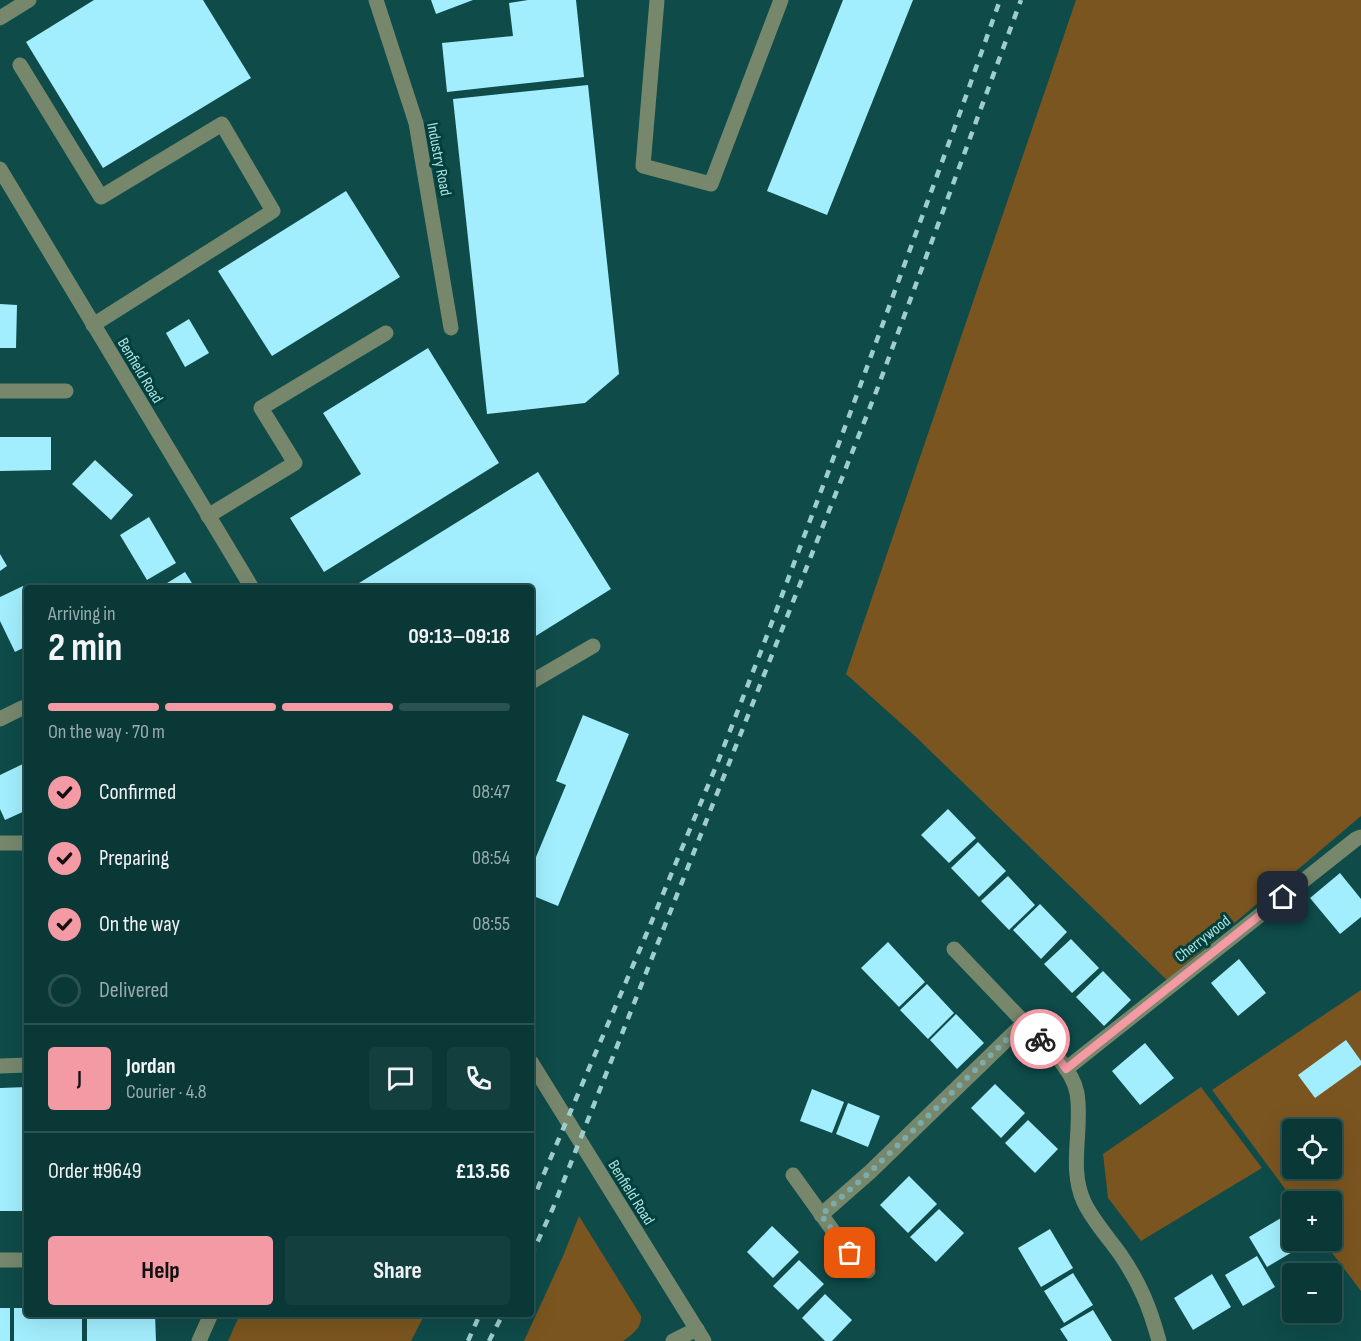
<!DOCTYPE html>
<html lang="en">
<head>
<meta charset="utf-8">
<style>
  body { margin:0; font-family:"Sofia Sans Condensed",sans-serif; background:#133f3f; color:#f1f3f6; height:100vh; display:flex; flex-direction:column; font-size:22px; white-space:nowrap }
  * { box-sizing:border-box; margin:0 }
  p { font-size:20px; color:#99acad }
  .icon { flex:none; width:33px; height:33px; fill:none; stroke:currentColor; stroke-width:2; stroke-linecap:round; stroke-linejoin:round }
  .map { position:relative; flex:1; overflow:hidden }
  .drawer { position:absolute; left:24px; top:585px; width:510px; height:732px; display:flex; flex-direction:column; background:#0a3837; border-radius:6px; box-shadow:0 6px 24px #0002,0 0 0 2px #2a5252 }
  .drawer>* { flex:none }
  .tools { position:absolute; left:1282px; top:1119px; display:grid; gap:12px }
  .tools a { display:grid; place-items:center; width:60px; height:60px; border-radius:6px; background:#0a3837; box-shadow:0 6px 24px #0002,0 0 0 2px #2a5252; font-size:30px }
  .pin { position:absolute; display:grid; place-items:center; width:51px; height:51px; color:#fff; margin:-26px; border-radius:12px; box-shadow:0 3px 9px #0006 }
  .courier { position:absolute; display:grid; place-items:center; width:60px; height:60px; margin:-30px; border:4px solid #f49aa5; border-radius:50%; background:#fff; color:#222; box-shadow:0 2px 8px #0007 }
  .head em { font-style:normal; font-weight:700 }
  .head div { display:flex; flex-direction:column-reverse }
  .head { display:flex; align-items:center; justify-content:space-between; height:102px; padding:0 24px }
  h1 { font-size:39px; font-weight:700; line-height:45px }
  .bar { display:grid; grid-template-columns:repeat(4,1fr); gap:9px 6px; align-content:center; height:72px; padding:0 24px }
  .bar i { height:8px; border-radius:4px; background:#2a5252 }
  .bar .on { background:#f49aa5 }
  .bar p { grid-column:span 4 }
  .line { display:flex; align-items:center; gap:15px; padding:0 24px; border-top:2px solid #2a5252 }
  .line div { flex:1 }
  .round { display:grid; place-items:center; flex:none; width:63px; height:63px; border-radius:6px; background:#133f3f }
  ol { padding:0 24px; list-style:none }
  li { display:flex; align-items:center; gap:18px; height:66px }
  li p { margin-inline-start:auto }
  li .icon { padding:6px; border-radius:50%; background:#f49aa5; color:#111; stroke-width:4 }
  li:last-child { color:#99acad }
  li i { width:33px; height:33px; border:3px solid #2a5252; border-radius:50% }
  .cta { display:flex; gap:12px; margin-top:auto; padding:12px 24px }
  .cta a { flex:1; height:69px; border-radius:6px; background:#f49aa5; color:#111; font-size:24px; font-weight:700; line-height:69px; text-align:center }
  .cta a+a { background:#133f3f; color:#f1f3f6 }
  .map>svg:first-child { display:block }
</style>
</head>
<body>
<div class="map">
<svg width="1361" height="1341" viewBox="0 0 1361 1341">
  <rect width="100%" height="100%" fill="#0e4b49"/>
  <g fill="#7b5520" fill-rule="evenodd">
    <path d="M1076 0H1361V816L1167 980 915 736 846 674Z"/>
    <path d="M1361 990V1291L1323 1241 1332 1240V1202L1294 1201 1212 1090ZM1293 1130H1332V1168H1293Z"/>
    <path d="M1201 1087 1262 1168 1141 1241 1108 1198 1103 1154Z"/>
    <path d="M579 1216 641 1316C642 1328 632 1334 623 1341H524L563 1256Z"/>
    <path d="M240 1314H425L411 1341H228Z"/>
  </g>
  <g fill="#a2eefe">
    <path d="M94 0H203L251 78 103 168 26 42Z"/>
    <path d="M431 0H473L436 14Z"/>
    <path d="M528 0H576L584 77 447 92 442 43 513 36 509 3Z"/>
    <path d="M843 0H913L827 215 767 191Z"/>
    <path d="M588 85 619 374 585 403 487 414 453 99Z"/>
    <path d="M346 191 400 277 272 356 218 271Z"/>
    <path d="M0 304 17 305 16 348H0Z"/>
    <path d="M189 319 209 353 185 367 166 333Z"/>
    <path d="M428 348 499 463 324 572 290 518 361 474 323 413Z"/>
    <path d="M0 437H51V470L0 471Z"/>
    <path d="M95 460 133 495 111 520 72 484Z"/>
    <path d="M538 472 611 589 531 639V588H351Z"/>
    <path d="M149 517 176 563 147 580 120 535Z"/>
    <path d="M0 554 7 566 0 571Z"/>
    <path d="M185 572 195 588H159Z"/>
    <path d="M23 586 27 594V646L15 652 0 621V597Z"/>
    <path d="M583 715 629 734 558 906 531 895V869L566 785 556 781Z"/>
    <path d="M27 762V810L5 820 0 809V775Z"/>
    <path d="M948 809 976 838 949 863 921 835Z"/>
    <path d="M978 842 1006 871 979 897 951 868Z"/>
    <path d="M1340 873 1361 899V917L1340 934 1310 898Z"/>
    <path d="M1008 876 1035 905 1009 930 981 901Z"/>
    <path d="M1040 904 1067 932 1041 959 1013 930Z"/>
    <path d="M1071 939 1099 968 1072 993 1044 964Z"/>
    <path d="M888 942 925 982 899 1007 861 968Z"/>
    <path d="M1239 959 1266 993 1238 1016 1211 983Z"/>
    <path d="M1103 971 1131 1000 1104 1026 1076 997Z"/>
    <path d="M927 984 954 1013 928 1039 900 1010Z"/>
    <path d="M956 1014 984 1043 957 1069 930 1040Z"/>
    <path d="M1346 1040 1361 1061V1065L1315 1098 1298 1075Z"/>
    <path d="M1145 1043 1174 1078 1140 1105 1112 1071Z"/>
    <path d="M995 1084 1025 1113 1001 1138 971 1108Z"/>
    <path d="M27 1087V1211H0V1088Z"/>
    <path d="M812 1089 844 1102 832 1133 800 1121Z"/>
    <path d="M848 1103 880 1116 868 1147 836 1134Z"/>
    <path d="M1028 1120 1058 1149 1035 1173 1005 1143Z"/>
    <path d="M909 1176 937 1204 908 1233 880 1205Z"/>
    <path d="M939 1209 964 1233 936 1262 910 1237Z"/>
    <path d="M1286 1215 1293 1226V1240H1302L1304 1245 1267 1267 1249 1237Z"/>
    <path d="M772 1226 799 1252 773 1278 747 1252Z"/>
    <path d="M1050 1229 1073 1268 1041 1287 1018 1248Z"/>
    <path d="M1257 1256 1275 1287 1243 1306 1225 1275Z"/>
    <path d="M799 1260 824 1284 798 1310 773 1286Z"/>
    <path d="M1073 1273 1093 1305 1064 1323 1044 1291Z"/>
    <path d="M1212 1274 1231 1307 1193 1330 1174 1298Z"/>
    <path d="M825 1294 852 1320 832 1341H825L802 1318Z"/>
    <rect x="0" y="1308" width="10" height="33"/>
    <path d="M14 1308H27V1314H82V1341H14Z"/>
    <path d="M1093 1310 1112 1341H1068L1060 1329Z"/>
    <path d="M87 1314H155L156 1341H87Z"/>
  </g>
  <g fill="none" stroke-linecap="round" stroke-linejoin="round">
    <g stroke="#77876c" stroke-width="15">
      <path d="M376 0 416 123 451 328"/>
      <path d="M657 0 643 166 711 184 781 0"/>
      <path d="M0 18 29 0"/>
      <path d="M20 65 101 197 222 124 273 211 93 325"/>
      <path d="M0 169 252 588"/>
      <path d="M0 391H66"/>
      <path d="M208 516 295 463 261 408 386 333"/>
      <path d="M531 682 593 646"/>
      <path d="M0 719 22 708"/>
      <path d="M0 843H27"/>
      <path d="M954 949C975 971 996 993 1017 1015 1036 1035 1072 1065 1077 1093 1083 1129 1068 1168 1084 1202 1093 1221 1108 1237 1120 1254 1140 1283 1150 1308 1159 1341"/>
      <path d="M531 1062 704 1341"/>
      <path d="M0 1066 27 1065"/>
      <path d="M1066 1069 1356 839 1361 837"/>
      <path d="M793 1175 836 1235 868 1271"/>
      <path d="M821 1215 870 1172 1024 1023"/>
      <path d="M0 1260H27"/>
      <path d="M199 1341 211 1314"/>
      <path d="M673 1341 697 1329"/>
    </g>
    <g stroke="#9dcecc" stroke-width="4.5" stroke-dasharray="8 8" stroke-linecap="butt">
      <path d="M531 1204 646 935 719 759 763 646 848 419 961 110 1000 0"/>
      <path d="M531 1256 553 1208 878 387 1021 0"/>
      <path d="M468 1341 480 1314"/>
      <path d="M489 1341 503 1314"/>
    </g>
  </g>
  <g fill="none" stroke-linecap="round" stroke-linejoin="round">
    <path stroke="#79acaa" stroke-width="6" stroke-dasharray="0 10.8" d="M850 1253 821 1215 870 1172 1024 1023 1040 1039"/>
    <path stroke="#f49aa5" stroke-width="8" d="M1040 1039 1059 1059 1066 1069 1283 897"/>
  </g>
  <g text-anchor="middle" stroke-width="6" stroke-linejoin="round" paint-order="stroke">
    <g font-size="16" fill="#b2e1df" stroke="#00403e">
      <text transform="translate(440 159) rotate(79)" y="6">Industry Road</text>
      <text transform="translate(141 370) rotate(59)" y="6">Benfield Road</text>
      <text transform="translate(1202 938) rotate(-38)" y="6">Cherrywood</text>
      <text transform="translate(632 1192) rotate(58)" y="6">Benfield Road</text>
    </g>
  </g>
</svg>
<div class="tools">
<a><svg class="icon" aria-label="locate" viewBox="0 0 24 24"><circle cx="12" cy="12" r="6"/><path d="M12 2v4M12 18v4M2 12h4M18 12h4"/></svg></a>
<a>+</a>
<a>−</a>
</div>
<div class="pin" style="left:850px;top:1253px;background:#ea580c"><svg class="icon" aria-label="bag" viewBox="0 0 24 24"><path d="M5 8h14l-1 12H6zM9 8a3 3 0 0 1 6 0"/></svg></div>
<div class="pin" style="left:1283px;top:897px;background:#1f2937"><svg class="icon" aria-label="home" viewBox="0 0 24 24"><path d="M3 11l9-7 9 7M6 9v11h12V9"/></svg></div>
<div class="courier" style="left:1040px;top:1039px"><svg class="icon" aria-label="bike" viewBox="0 0 24 24"><circle cx="6" cy="16" r="4"/><circle cx="18" cy="16" r="4"/><path d="M6 16l4-8h5l3 8M10 8l3 8H6M13 5h3"/></svg></div>
<section class="drawer">
<div class="head"><div><h1>2 min</h1><p>Arriving in</p></div><em>09:13–09:18</em></div>
<div class="bar"><i class="on"></i><i class="on"></i><i class="on"></i><i></i><p>On the way · 70 m</p></div>
<ol>
<li><svg class="icon" aria-label="check" viewBox="0 0 24 24"><path d="M5 12l5 5 9-10"/></svg>Confirmed<p>08:47</p></li>
<li><svg class="icon" aria-label="check" viewBox="0 0 24 24"><path d="M5 12l5 5 9-10"/></svg>Preparing<p>08:54</p></li>
<li><svg class="icon" aria-label="check" viewBox="0 0 24 24"><path d="M5 12l5 5 9-10"/></svg>On the way<p>08:55</p></li>
<li><i></i>Delivered</li>
</ol>
<div class="line" style="height:108px"><b class="round" style="background:#f49aa5;color:#111">J</b><div><b>Jordan</b><p>Courier · 4.8</p></div><a class="round"><svg class="icon" aria-label="chat" viewBox="0 0 24 24"><path d="M4 5h16v11H9l-5 4z"/></svg></a><a class="round"><svg class="icon" aria-label="phone" viewBox="0 0 24 24"><path d="M5 4h4l2 5-3 2q2 4 5 5l2-3 5 2v4C11 20 4 13 5 4z"/></svg></a></div>
<div class="line" style="height:78px"><div>Order #9649</div><b>£13.56</b></div>
<div class="cta"><a>Help</a><a>Share</a></div>
</section>
</div>
</body>
</html>
